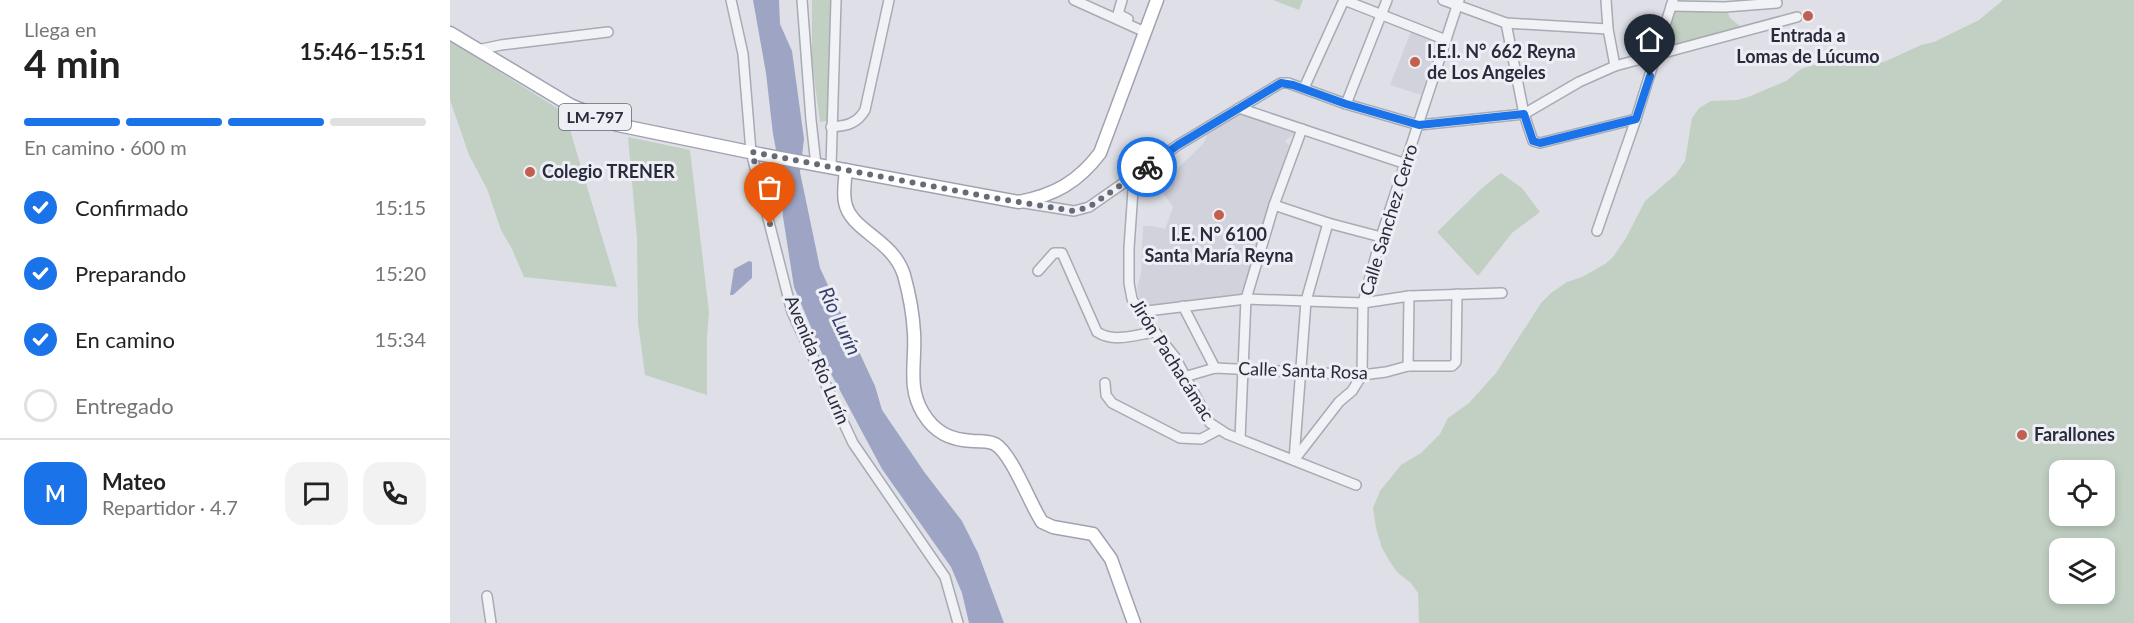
<!DOCTYPE html>
<html lang="es">
<head>
<meta charset="utf-8">
<style>
  body { margin:0; font-family:Lato,sans-serif; background:#f2f2f2; color:#222; height:100vh; display:flex; flex-direction:column; font-size:22px; white-space:nowrap }
  * { box-sizing:border-box; margin:0 }
  p { font-size:20px; color:#767676 }
  .icon { flex:none; width:33px; height:33px; fill:none; stroke:currentColor; stroke-width:2; stroke-linecap:round; stroke-linejoin:round }
  .map { position:relative; flex:1; overflow:hidden }
  .sheet { display:flex; flex-direction:column; background:#fff; width:450px }
  .sheet>* { flex:none }
  .buttons { position:absolute; left:1599px; top:460px; display:grid; gap:12px }
  .buttons a { display:grid; place-items:center; width:66px; height:66px; border-radius:12px; background:#fff; box-shadow:0 3px 9px #0003; font-size:30px }
  .pin { position:absolute; display:grid; place-items:center; width:51px; height:51px; color:#fff; margin:-62px -26px; border-radius:50% 50% 50% 0; rotate:-45deg; box-shadow:0 0 6px #0007 }
  .pin .icon { rotate:45deg }
  .courier { position:absolute; display:grid; place-items:center; width:60px; height:60px; margin:-30px; border:4px solid #1a73e8; border-radius:50%; background:#fff; color:#222; box-shadow:0 2px 8px #0007 }
  .headline em { font-style:normal; font-weight:700 }
  .headline div { display:flex; flex-direction:column-reverse }
  .headline { display:flex; align-items:center; justify-content:space-between; height:102px; padding:0 24px }
  h1 { font-size:39px; font-weight:700; line-height:45px }
  .bar { display:grid; grid-template-columns:repeat(4,1fr); gap:9px 6px; align-content:center; height:72px; padding:0 24px }
  .bar i { height:8px; border-radius:4px; background:#e0e0e0 }
  .bar .current { background:#1a73e8 }
  .bar p { grid-column:span 4 }
  .line { display:flex; align-items:center; gap:15px; padding:0 24px; border-top:2px solid #e0e0e0 }
  .line div { flex:1 }
  .round { display:grid; place-items:center; flex:none; width:63px; height:63px; border-radius:18px; background:#f2f2f2 }
  ol { padding:0 24px; list-style:none }
  li { display:flex; align-items:center; gap:18px; height:66px }
  li p { margin-inline-start:auto }
  li .icon { padding:6px; border-radius:50%; background:#1a73e8; color:#fff; stroke-width:4 }
  li:last-child { color:#767676 }
  li i { width:33px; height:33px; border:3px solid #e0e0e0; border-radius:50% }
  main { display:flex; flex:1; min-height:0 }
  .map>svg:first-child { display:block }
</style>
</head>
<body>
<main>
<section class="sheet">
<div class="headline"><div><h1>4 min</h1><p>Llega en</p></div><em>15:46–15:51</em></div>
<div class="bar"><i class="current"></i><i class="current"></i><i class="current"></i><i></i><p>En camino · 600 m</p></div>
<ol>
<li><svg class="icon" aria-label="check" viewBox="0 0 24 24"><path d="M5 12l5 5 9-10"/></svg>Confirmado<p>15:15</p></li>
<li><svg class="icon" aria-label="check" viewBox="0 0 24 24"><path d="M5 12l5 5 9-10"/></svg>Preparando<p>15:20</p></li>
<li><svg class="icon" aria-label="check" viewBox="0 0 24 24"><path d="M5 12l5 5 9-10"/></svg>En camino<p>15:34</p></li>
<li><i></i>Entregado</li>
</ol>
<div class="line" style="height:108px"><b class="round" style="background:#1a73e8;color:#fff">M</b><div><b>Mateo</b><p>Repartidor · 4.7</p></div><a class="round"><svg class="icon" aria-label="chat" viewBox="0 0 24 24"><path d="M4 5h16v11H9l-5 4z"/></svg></a><a class="round"><svg class="icon" aria-label="phone" viewBox="0 0 24 24"><path d="M5 4h4l2 5-3 2q2 4 5 5l2-3 5 2v4C11 20 4 13 5 4z"/></svg></a></div>
</section>
<div class="map">
<svg width="1684" height="623" viewBox="0 0 1684 623">
  <rect width="100%" height="100%" fill="#dfe0e7"/>
  <g fill="#d1d2dc">
    <path d="M962 29 989 40 971 95 940 85Z"/>
    <path d="M789 113 843 131 844 134 835 141 839 145 821 209 797 275 794 295 740 300 700 306 690 305 687 288 691 274 693 226H703L715 229 723 207 711 190 712 187 725 171 753 144 758 133Z"/>
  </g>
  <g fill="#c1d0c2" fill-rule="evenodd">
    <path d="M362 0H383L377 121 370 122 362 62Z"/>
    <path d="M823 0H853L849 10Z"/>
    <path d="M1553 0H1684V623H969L968 593 961 583 948 573 940 562 932 548 926 528 923 508 930 491 951 465 971 453 990 434 998 418 1019 403 1046 373 1091 303 1101 293 1117 282 1132 277 1155 264 1163 257 1176 238 1195 201 1226 174 1235 161 1242 118 1249 108 1261 101 1287 100 1298 97 1336 81 1351 69 1390 57 1415 62H1434L1471 45 1484 42 1529 20ZM1610 471H1654V516H1610ZM1610 549H1654V594H1610Z"/>
    <path d="M1226 8 1277 11 1280 18 1291 27 1216 49 1215 46Z"/>
    <path d="M0 41 115 113 167 287 74 277 62 249 51 230 37 189 19 155 0 100Z"/>
    <path d="M178 137 240 150 259 312 257 338V395L195 375 188 323 187 238Z"/>
    <path d="M1051 173 1072 188 1090 212 1062 233 1028 276 987 232 1032 188Z"/>
  </g>
  <g fill="#9da4c4">
    <path d="M303 0H329L330 24 342 51 354 139 350 172 370 268 425 386 432 410 475 473 512 521 528 553 554 623H519L512 593 501 567 432 469 379 370 344 287 333 217 331 176 323 134 316 73Z"/>
    <path d="M299 261 302 262V278L283 295H280L284 269Z"/>
  </g>
  <g fill="none" stroke-linecap="round" stroke-linejoin="round">
    <g stroke="#a8aab4" stroke-width="12">
      <g id="minor">
        <path d="M281 0 293 54 301 152 342 312 403 443 495 577 508 623"/>
        <path d="M352 0 361 120 366 165"/>
        <path d="M624 0 695 32"/>
        <path d="M672 0 668 14 678 19"/>
        <path d="M894 0 996 40"/>
        <path d="M993 0 1056 23 1158 29"/>
        <path d="M1156 0 1158 29 1165 66"/>
        <path d="M1221 6 1275 7 1327 3"/>
        <path d="M1056 23 1074 114 1083 141 1090 143 1186 119"/>
        <path d="M27 50 51 45 158 32"/>
        <path d="M854 88 894 0"/>
        <path d="M896 104 937 0"/>
        <path d="M789 108 956 164"/>
        <path d="M381 127C396 126 407 124 415 110L439 0"/>
        <path d="M381 167 386 0"/>
        <path d="M684 176 679 248V283L682 299 689 312 725 357 760 423 777 434 906 485"/>
        <path d="M574 203 624 211 639 207 728 145 831 83H838L896 104 969 125 1074 114 1129 82 1165 66 1347 17"/>
        <path d="M824 205 878 223 931 237"/>
        <path d="M1147 231 1186 119 1223 0"/>
        <path d="M588 271 604 253H612L647 332C664 343 685 335 704 332"/>
        <path d="M733 306 765 368"/>
        <path d="M689 312 796 299 913 303 959 296 1052 293"/>
        <path d="M958 366 959 296"/>
        <path d="M734 377 765 368 912 375 936 372 958 366H1002L1006 362 1007 294"/>
        <path d="M655 383 656 395 662 403 730 438 751 439 768 430"/>
        <path d="M790 439 796 299 824 205 852 129"/>
        <path d="M844 460 889 402 902 391 912 375 913 303 931 237 1009 0"/>
        <path d="M844 460 856 301 878 223"/>
        <path d="M37 596 41 623"/>
      </g>
    </g>
    <g stroke="#a0a1b2" stroke-width="15">
      <g id="major">
        <path d="M0 33 120 105 168 125 309 154 569 202C605 195 628 182 650 153L707 0"/>
        <path d="M396 170C395 180 393 192 395 202 400 231 443 239 454 275 459 293 463 314 464 333 466 362 457 387 473 413 485 433 501 440 523 441 529 441 539 441 545 444 562 454 580 504 592 522L603 527 643 534 661 559 684 623"/>
      </g>
    </g>
    <use href="#minor" stroke="#f1f2f6" stroke-width="9"/>
    <use href="#major" stroke="#fff" stroke-width="12"/>
  </g>
  <g fill="none" stroke-linecap="round" stroke-linejoin="round">
    <path stroke="#696a78" stroke-width="6" stroke-dasharray="0 10.8" d="M320 224 302 152 544 198 624 211 639 207 697 167"/>
    <path stroke="#1a73e8" stroke-width="8" d="M697 167 728 145 831 83 843 85 896 104 969 125 1074 114 1083 141 1090 143 1186 119 1200 76"/>
  </g>
  <g fill="#c25f4e" stroke="#eeeff5" stroke-width="2">
    <circle cx="1358" cy="16" r="6"/>
    <circle cx="965" cy="62" r="6"/>
    <circle cx="80" cy="172" r="6"/>
    <circle cx="769" cy="215" r="6"/>
    <circle cx="1572" cy="435" r="6"/>
  </g>
  <g text-anchor="middle" stroke-width="6" stroke-linejoin="round" paint-order="stroke">
    <rect fill="#eeeff5" stroke="#646674" stroke-width="1.5" x="109" y="104" width="72" height="26" rx="4.5"/>
    <g font-size="16" font-weight="bold" fill="#292b3d">
      <text x="145" y="123">LM-797</text>
    </g>
    <g font-size="18" font-weight="bold" fill="#292b3d" stroke="#eeeff5" text-anchor="start">
      <text x="1358" y="42" text-anchor="middle">Entrada a<tspan x="1358" dy="21">Lomas de Lúcumo</tspan></text>
      <text x="977" y="58">I.E.I. N° 662 Reyna<tspan x="977" dy="21">de Los Angeles</tspan></text>
      <text x="92" y="178">Colegio TRENER</text>
      <text x="769" y="241" text-anchor="middle">I.E. N° 6100<tspan x="769" dy="21">Santa María Reyna</tspan></text>
      <text x="1584" y="441">Farallones</text>
    </g>
    <g font-size="18" fill="#292b3d" stroke="#eeeff5">
      <text transform="translate(939 220) rotate(-73)" y="6">Calle Sanchez Cerro</text>
      <text transform="translate(367 360) rotate(67)" y="6">Avenida Río Lurín</text>
      <text transform="translate(722 360) rotate(58)" y="6">Jirón Pachacámac</text>
      <text transform="translate(853 371) rotate(2)" y="6">Calle Santa Rosa</text>
    </g>
    <g font-size="20" font-style="italic" fill="#373f6d" stroke="#eeeff5">
      <text transform="translate(390 321) rotate(65)" y="7">Río Lurín</text>
    </g>
  </g>
</svg>
<div class="buttons">
<a><svg class="icon" aria-label="locate" viewBox="0 0 24 24"><circle cx="12" cy="12" r="6"/><path d="M12 2v4M12 18v4M2 12h4M18 12h4"/></svg></a>
<a><svg class="icon" aria-label="layers" viewBox="0 0 24 24"><path d="M12 4l9 5-9 5-9-5zM3 14l9 5 9-5"/></svg></a>
</div>
<div class="pin" style="left:320px;top:224px;background:#ea580c"><svg class="icon" aria-label="bag" viewBox="0 0 24 24"><path d="M5 8h14l-1 12H6zM9 8a3 3 0 0 1 6 0"/></svg></div>
<div class="pin" style="left:1200px;top:76px;background:#1f2937"><svg class="icon" aria-label="home" viewBox="0 0 24 24"><path d="M3 11l9-7 9 7M6 9v11h12V9"/></svg></div>
<div class="courier" style="left:697px;top:167px"><svg class="icon" aria-label="bike" viewBox="0 0 24 24"><circle cx="6" cy="16" r="4"/><circle cx="18" cy="16" r="4"/><path d="M6 16l4-8h5l3 8M10 8l3 8H6M13 5h3"/></svg></div>
</div>
</main>
</body>
</html>
